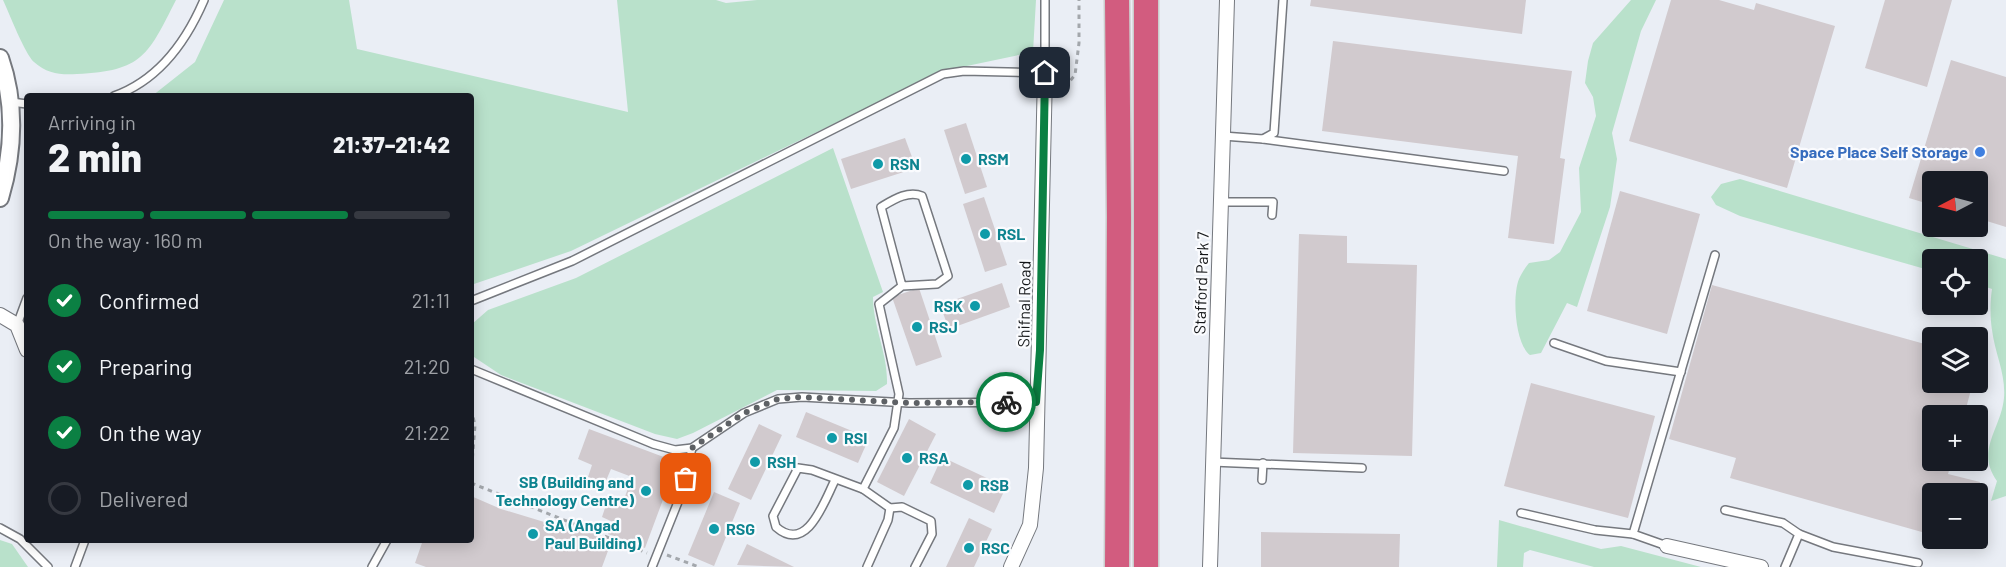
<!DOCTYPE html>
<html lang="en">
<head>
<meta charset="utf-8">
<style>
  body { margin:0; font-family:Barlow,sans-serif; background:#242831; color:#f1f3f6; height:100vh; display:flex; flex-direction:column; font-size:22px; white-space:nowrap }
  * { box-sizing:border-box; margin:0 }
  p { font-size:20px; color:#9ea1a6 }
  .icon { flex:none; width:33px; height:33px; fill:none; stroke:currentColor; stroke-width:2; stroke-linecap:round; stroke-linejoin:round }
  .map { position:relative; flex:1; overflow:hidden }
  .drawer { position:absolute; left:24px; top:93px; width:450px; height:450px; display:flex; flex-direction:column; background:#171b24; border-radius:6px; box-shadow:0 3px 15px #0003 }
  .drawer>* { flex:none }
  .needle { width:39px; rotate:264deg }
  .buttons { position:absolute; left:1922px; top:171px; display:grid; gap:12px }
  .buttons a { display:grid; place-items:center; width:66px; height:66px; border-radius:6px; background:#171b24; box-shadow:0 3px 15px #0003; font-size:30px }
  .pin { position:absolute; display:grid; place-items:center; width:51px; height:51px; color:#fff; margin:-26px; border-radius:12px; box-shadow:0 3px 9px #0006 }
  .courier { position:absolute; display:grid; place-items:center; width:60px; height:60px; margin:-30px; border:4px solid #0b8043; border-radius:50%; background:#fff; color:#222; box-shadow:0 2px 8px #0007 }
  .summary em { font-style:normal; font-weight:800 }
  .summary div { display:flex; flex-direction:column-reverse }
  .summary { display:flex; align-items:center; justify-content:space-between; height:102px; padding:0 24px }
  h1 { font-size:39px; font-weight:800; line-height:45px }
  .bar { display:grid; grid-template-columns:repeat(4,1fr); gap:9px 6px; align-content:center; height:72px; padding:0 24px }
  .bar i { height:8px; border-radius:4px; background:#363941 }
  .bar .on { background:#0b8043 }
  .bar p { grid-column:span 4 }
  ol { padding:0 24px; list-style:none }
  li { display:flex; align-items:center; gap:18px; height:66px }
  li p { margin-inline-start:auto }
  li .icon { padding:6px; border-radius:50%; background:#0b8043; color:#fff; stroke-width:4 }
  li:last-child { color:#9ea1a6 }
  li i { width:33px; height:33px; border:3px solid #363941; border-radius:50% }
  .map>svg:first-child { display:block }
</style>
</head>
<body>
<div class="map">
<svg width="2006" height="567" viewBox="0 0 2006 567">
  <rect width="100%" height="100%" fill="#eaeef5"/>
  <g fill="#b9e1cb">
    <path d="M3 0H176C148 55 143 71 77 74 61 75 47 74 34 62 25 54 9 13 3 0Z"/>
    <path d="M224 0H349L357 49 628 112 617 0H716L726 3 757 0H1036L1033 52 943 71 571 251 471 285V96H152L195 62Z"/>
    <path d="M1631 0H1656L1641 31 1612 133 1617 159 1610 207 1577 307 1567 303 1541 353 1530 355C1515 344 1512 296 1519 279 1521 274 1525 268 1529 263L1549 260 1560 252 1581 212 1579 168 1596 116 1593 97 1585 83 1588 61 1593 43Z"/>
    <path d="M833 148 883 292 873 297C873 327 888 354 887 384L876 391 777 390 693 433 677 439 655 434 501 375 474 357 472 324 488 310 576 278Z"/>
    <path d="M1740 179 2006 259V496L1991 501 1997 481C1975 451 2001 429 2004 398 2006 374 1995 354 1992 330 1990 318 1990 301 1992 289L1977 284V260H1932V271L1740 216 1716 205 1711 197 1721 184Z"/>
    <path d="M1499 520 1601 549 1621 546 1701 567H1594L1530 550 1524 553 1523 567H1497Z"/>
    <path d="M0 540 12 544 28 567H0Z"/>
  </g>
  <g fill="#d1cace">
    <path d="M1311 0H1526L1522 34 1310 6Z"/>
    <path d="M1671 0H1719L1754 10 1756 3 1835 26 1787 188 1629 141Z"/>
    <path d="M1885 0H1952L1927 87 1865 68Z"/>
    <path d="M1333 41 1572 71 1560 158 1565 159 1554 244 1508 238 1518 156 1322 131Z"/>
    <path d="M1951 60 2006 77V227L1977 218V182H1932V205L1909 198Z"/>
    <path d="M966 123 987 187 965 194 944 130Z"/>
    <path d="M905 138 916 168 851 189 841 159Z"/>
    <path d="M1620 191 1700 214 1667 334 1587 311Z"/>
    <path d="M984 197 1007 265 985 272 963 204Z"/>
    <path d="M1299 234 1347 236V263L1417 265 1412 456 1293 453Z"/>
    <path d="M1002 283 1010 307 949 329 940 305Z"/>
    <path d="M1712 285 1932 346V382H1973L1964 416H1932V460H1952L1948 474 1980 482 1977 494H1932V539L1928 538 1929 534 1730 478 1736 458 1669 439Z"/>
    <path d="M919 288 942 357 916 366 892 297Z"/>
    <path d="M1531 383 1655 416 1628 518 1504 486Z"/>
    <path d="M806 412 869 438 858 463 796 437Z"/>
    <path d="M909 419 936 434 904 496 877 482Z"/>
    <path d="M759 424 782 435 751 500 728 489Z"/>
    <path d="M589 429 677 462 645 548 608 534 613 522 602 517 608 499 622 505 632 477 611 469 605 483 588 477 592 465 578 459Z"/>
    <path d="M942 457 1006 487 994 513 930 483Z"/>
    <path d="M714 492 740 503 714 566 688 555Z"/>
    <path d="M471 496 501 509 564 528 566 523 612 540 602 567H426L415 563 423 540H471Z"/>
    <path d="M969 518 992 529 974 567H946Z"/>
    <path d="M1261 532 1400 534 1399 567H1261Z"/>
    <path d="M1934 538H1964L1962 547Z"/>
    <path d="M747 544 794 567 737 565Z"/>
  </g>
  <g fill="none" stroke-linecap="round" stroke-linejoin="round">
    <g stroke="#75787e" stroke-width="10">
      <g id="service">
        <path d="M114 96C159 80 186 42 204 0"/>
        <path d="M11 102 27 104"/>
        <path d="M1223 136 1263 139 1274 133 1283 0"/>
        <path d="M1263 139 1504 171"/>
        <path d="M1219 202H1273L1272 215"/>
        <path d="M902 286 937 284 948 276 922 196C908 190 893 200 881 207L902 286 879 304 899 394 894 428 863 489 890 508 902 507 931 521 932 534 915 567"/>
        <path d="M27 298 17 325 27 329"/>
        <path d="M471 301 572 261 943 74 964 71 1045 73V0"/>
        <path d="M1554 343 1606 361 1681 372"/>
        <path d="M471 369 653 444 675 450 692 448 744 413 778 399 802 397 909 403 1036 402"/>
        <path d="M1212 462 1362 468"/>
        <path d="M835 480C824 502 807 554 776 527L773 516 798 468 812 470 863 489"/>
        <path d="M1262 480 1263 463"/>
        <path d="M1725 510 1783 523 1799 534 1785 567"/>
        <path d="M1521 513 1595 530 1633 534"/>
        <path d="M0 528 20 539 48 567"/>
        <path d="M1799 534 1833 547 1918 563"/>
        <path d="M1667 546 1633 534 1715 255"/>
        <path d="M75 567 85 540"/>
        <path d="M372 567 387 540"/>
        <path d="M652 567 682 492 692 448"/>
        <path d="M867 567 888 520 890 508"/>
      </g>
    </g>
    <g stroke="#75787e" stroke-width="16">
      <g id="minor">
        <path d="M0 315 17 325 27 350"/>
        <path d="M1667 546 1761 567"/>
        <path d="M1011 567 1030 525 1036 468 1045 73"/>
        <path d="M1210 567 1227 0"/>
      </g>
    </g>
    <g stroke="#75787e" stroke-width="20">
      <path id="tertiary" d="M0 58C16 104 14 151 0 198"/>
    </g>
    <g stroke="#cbcccc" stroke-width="27">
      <g id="motorway">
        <path d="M1117 0 1119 217 1117 567"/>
        <path d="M1146 567V0"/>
      </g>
    </g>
    <g stroke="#a3a7ac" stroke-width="3" stroke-dasharray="4.5 4.5" stroke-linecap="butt">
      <path d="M1059 94 1075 75 1079 43V0"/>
      <path d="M471 409 475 425 471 476"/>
      <path d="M471 483 647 553"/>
      <path d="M667 555 699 567"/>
    </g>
    <use href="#service" stroke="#fff" stroke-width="7"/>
    <use href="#minor" stroke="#fff" stroke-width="14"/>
    <use href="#tertiary" stroke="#fff" stroke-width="16"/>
    <use href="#motorway" stroke="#d25c7f" stroke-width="24"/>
  </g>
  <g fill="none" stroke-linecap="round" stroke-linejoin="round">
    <path stroke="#5e6165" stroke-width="6" stroke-dasharray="0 10.8" d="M686 479 692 448 744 413 778 399 802 397 909 403 1006 402"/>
    <path stroke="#0b8043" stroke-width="8" d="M1006 402H1036L1040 350 1045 73"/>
  </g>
  <circle fill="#3f7fe0" stroke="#fafbfe" stroke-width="2" cx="1980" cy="152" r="6"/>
  <g fill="#0f9aa8" stroke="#fafbfe" stroke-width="2">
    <circle cx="966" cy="159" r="6"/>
    <circle cx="878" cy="164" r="6"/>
    <circle cx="985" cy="234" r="6"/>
    <circle cx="975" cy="306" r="6"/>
    <circle cx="917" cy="327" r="6"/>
    <circle cx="832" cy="438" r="6"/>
    <circle cx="907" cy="458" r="6"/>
    <circle cx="755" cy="462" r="6"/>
    <circle cx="968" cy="485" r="6"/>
    <circle cx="646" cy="491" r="6"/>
    <circle cx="714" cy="529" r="6"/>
    <circle cx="533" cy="534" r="6"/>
    <circle cx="969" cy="548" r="6"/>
  </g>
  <g text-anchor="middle" stroke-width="4.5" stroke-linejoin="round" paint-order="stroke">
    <g font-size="16" font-weight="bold" fill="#366cbe" stroke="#fafbfe" text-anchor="end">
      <text x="1968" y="158">Space Place Self Storage</text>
    </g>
    <g font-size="16" font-weight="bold" fill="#0d838f" stroke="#fafbfe" text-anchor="start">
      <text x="978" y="165">RSM</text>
      <text x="890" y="170">RSN</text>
      <text x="997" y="240">RSL</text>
      <text x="963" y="312" text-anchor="end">RSK</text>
      <text x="929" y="333">RSJ</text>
      <text x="844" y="444">RSI</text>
      <text x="919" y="464">RSA</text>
      <text x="767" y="468">RSH</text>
      <text x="634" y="488" text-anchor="end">SB (Building and<tspan x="634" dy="18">Technology Centre)</tspan></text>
      <text x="980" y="491">RSB</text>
      <text x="545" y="531">SA (Angad<tspan x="545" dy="18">Paul Building)</tspan></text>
      <text x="726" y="535">RSG</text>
      <text x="981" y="554">RSC</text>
    </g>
    <g font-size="16" fill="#131517" stroke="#fafbfe">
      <text transform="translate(1201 283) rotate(-88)" y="6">Stafford Park 7</text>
      <text transform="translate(1024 304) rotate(-89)" y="6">Shifnal Road</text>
    </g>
  </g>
</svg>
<div class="buttons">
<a><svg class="needle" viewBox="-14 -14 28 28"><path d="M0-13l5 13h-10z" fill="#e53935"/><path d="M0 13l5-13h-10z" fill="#9ea1a6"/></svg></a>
<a><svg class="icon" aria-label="locate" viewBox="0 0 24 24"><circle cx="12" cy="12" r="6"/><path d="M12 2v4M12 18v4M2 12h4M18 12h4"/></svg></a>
<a><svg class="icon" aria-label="layers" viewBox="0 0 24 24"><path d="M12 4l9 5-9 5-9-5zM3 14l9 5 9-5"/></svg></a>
<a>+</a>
<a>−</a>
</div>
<div class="pin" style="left:686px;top:479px;background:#ea580c"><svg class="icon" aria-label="bag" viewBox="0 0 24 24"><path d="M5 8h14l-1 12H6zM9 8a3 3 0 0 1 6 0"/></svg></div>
<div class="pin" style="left:1045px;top:73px;background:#1f2937"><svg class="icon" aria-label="home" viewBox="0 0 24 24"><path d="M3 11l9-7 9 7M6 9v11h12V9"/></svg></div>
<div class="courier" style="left:1006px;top:402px"><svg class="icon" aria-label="bike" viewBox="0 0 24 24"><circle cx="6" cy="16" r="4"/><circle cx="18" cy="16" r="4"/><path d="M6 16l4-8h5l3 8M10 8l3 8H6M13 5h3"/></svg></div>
<section class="drawer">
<div class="summary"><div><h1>2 min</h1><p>Arriving in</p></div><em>21:37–21:42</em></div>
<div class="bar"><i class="on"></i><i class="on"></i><i class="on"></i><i></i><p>On the way · 160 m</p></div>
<ol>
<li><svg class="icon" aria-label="check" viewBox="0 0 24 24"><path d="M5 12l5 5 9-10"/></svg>Confirmed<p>21:11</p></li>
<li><svg class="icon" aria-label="check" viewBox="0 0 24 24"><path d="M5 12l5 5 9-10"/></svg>Preparing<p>21:20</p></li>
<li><svg class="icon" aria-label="check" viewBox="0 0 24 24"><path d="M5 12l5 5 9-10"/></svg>On the way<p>21:22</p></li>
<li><i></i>Delivered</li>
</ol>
</section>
</div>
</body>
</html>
